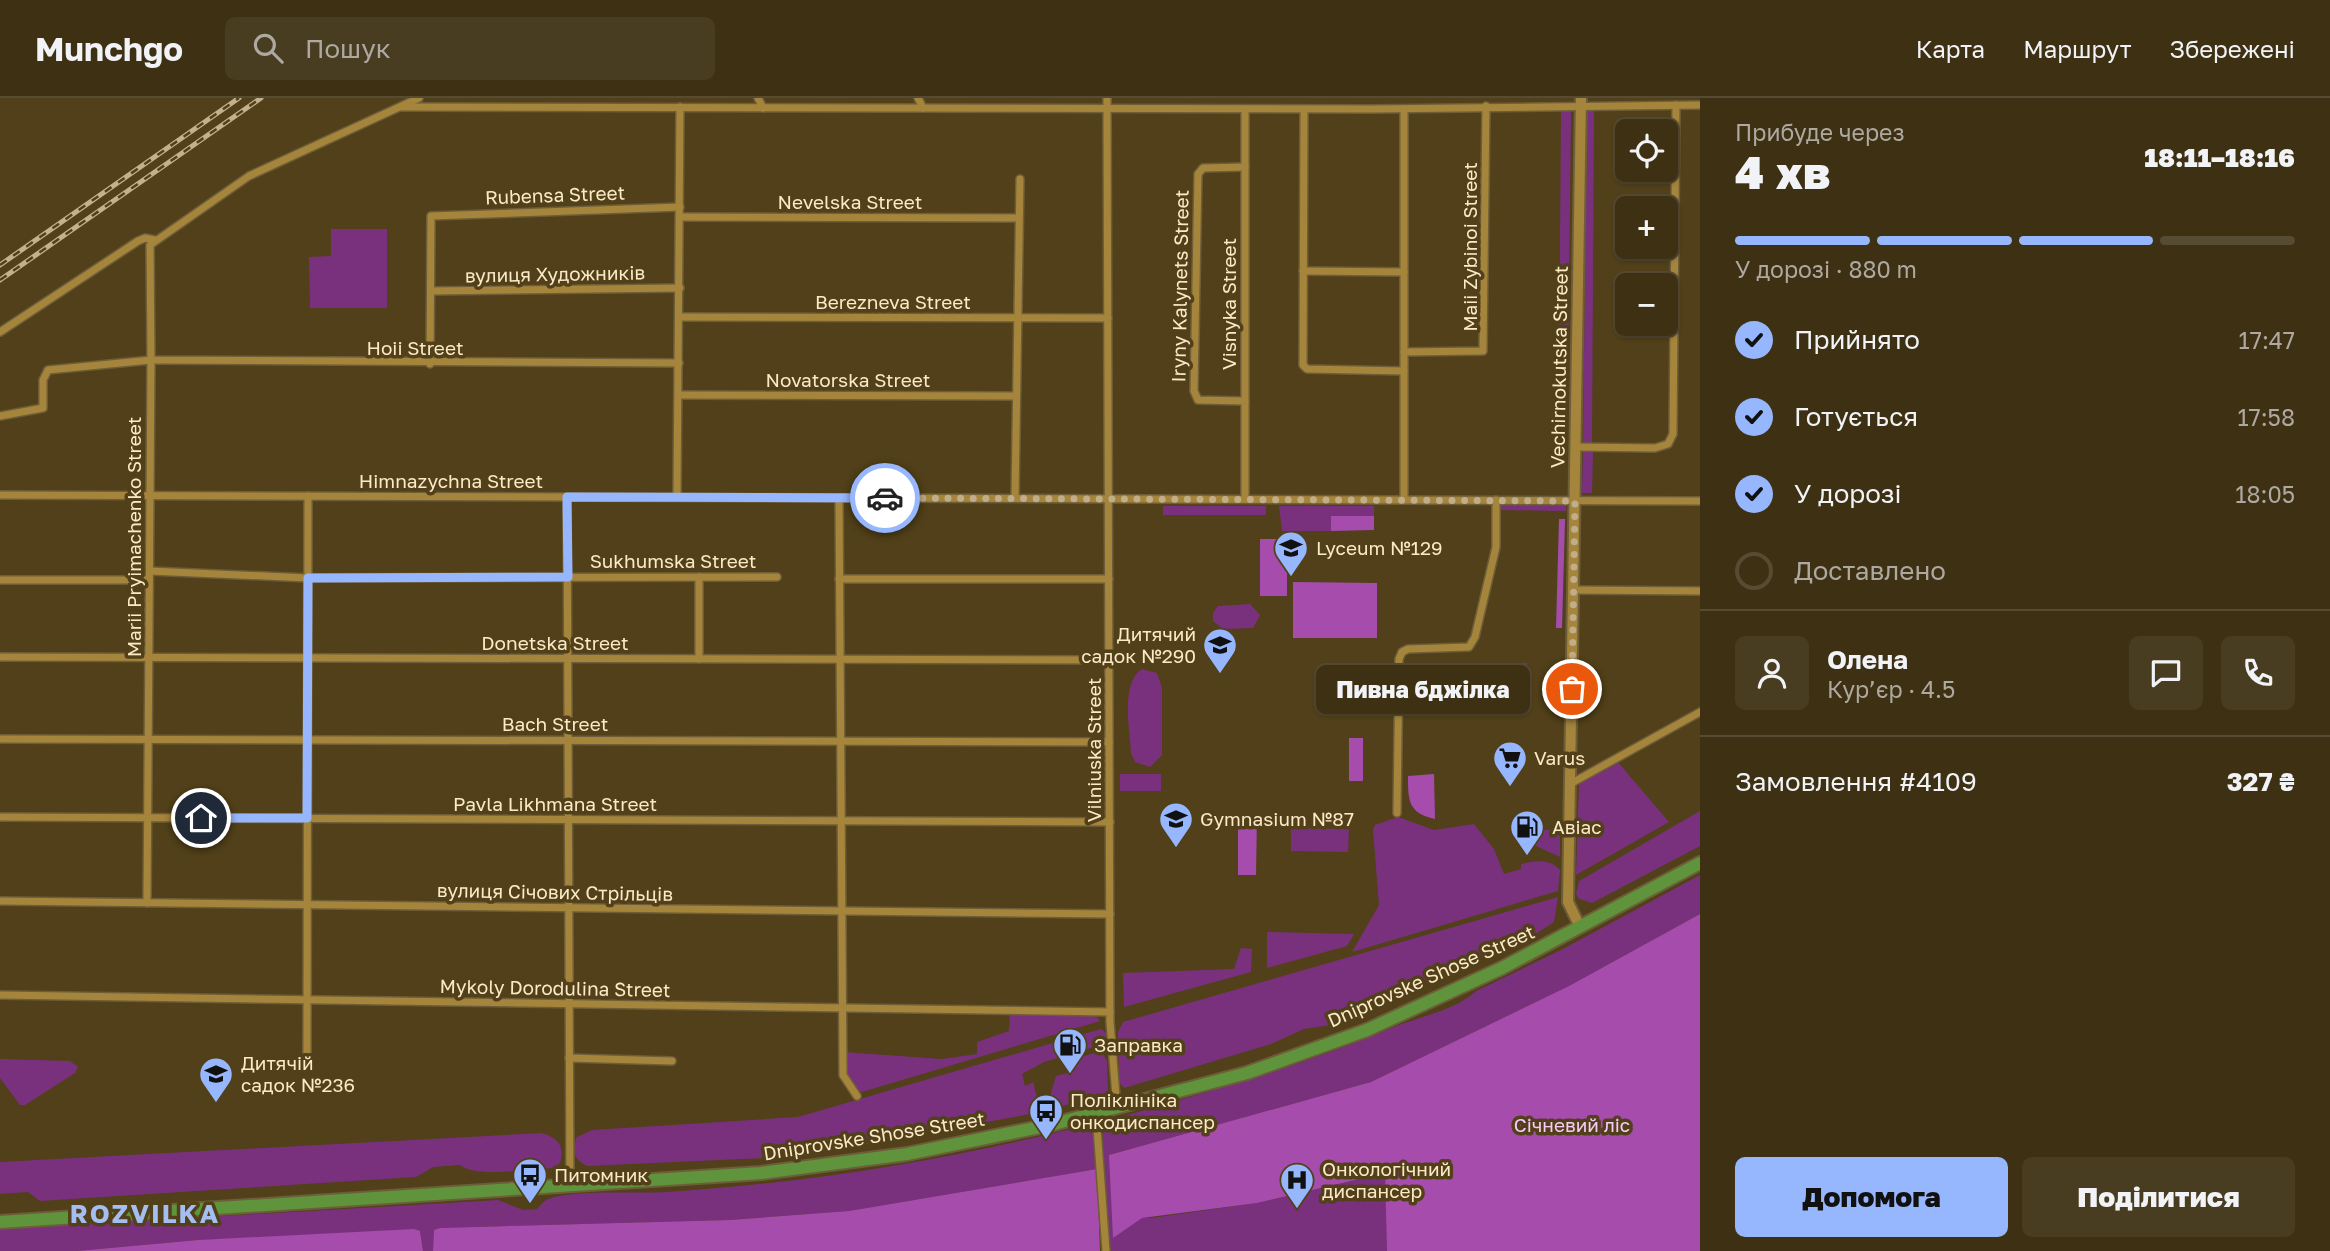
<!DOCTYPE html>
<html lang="uk">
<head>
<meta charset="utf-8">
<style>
  body { margin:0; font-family:"Golos Text",sans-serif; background:#483c21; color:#f1f3f6; height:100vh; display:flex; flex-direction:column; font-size:26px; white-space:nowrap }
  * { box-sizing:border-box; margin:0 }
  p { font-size:23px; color:#ada9a0 }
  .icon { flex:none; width:38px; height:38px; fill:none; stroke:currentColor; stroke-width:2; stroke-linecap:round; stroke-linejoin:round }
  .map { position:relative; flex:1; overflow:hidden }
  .panel { display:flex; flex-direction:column; background:#3d3013; width:630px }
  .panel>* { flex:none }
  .buttons { position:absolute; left:1615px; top:21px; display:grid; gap:14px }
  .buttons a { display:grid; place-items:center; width:63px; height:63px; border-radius:10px; background:#3d3013; box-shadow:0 2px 5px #0004,0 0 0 2px #564b33; font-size:35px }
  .pin { position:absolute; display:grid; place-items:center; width:60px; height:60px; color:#fff; margin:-30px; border:4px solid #fff; border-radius:50%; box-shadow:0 2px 7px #0007 }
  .courier { position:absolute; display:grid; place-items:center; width:70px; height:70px; margin:-35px; border:5px solid #96b6fd; border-radius:50%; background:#fff; color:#222; box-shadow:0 2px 9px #0007 }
  .bubble { position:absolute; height:49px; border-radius:10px; background:#3d3013; box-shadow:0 2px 5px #0004,0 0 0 2px #564b33; font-size:23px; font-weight:800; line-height:49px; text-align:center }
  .overview em { font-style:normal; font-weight:800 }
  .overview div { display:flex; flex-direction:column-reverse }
  .overview { display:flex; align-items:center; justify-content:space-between; height:119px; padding:0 35px }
  h1 { font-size:46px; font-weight:800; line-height:52px }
  .bar { display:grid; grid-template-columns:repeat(4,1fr); gap:10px 7px; align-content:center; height:84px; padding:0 35px }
  .bar i { height:9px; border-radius:5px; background:#564b33 }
  .bar .selected { background:#96b6fd }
  .bar p { grid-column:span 4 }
  .line { display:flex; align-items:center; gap:18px; padding:0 35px; border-top:2px solid #564b33 }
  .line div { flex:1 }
  .round { display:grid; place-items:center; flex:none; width:74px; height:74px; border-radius:10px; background:#483c21 }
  ol { padding:0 35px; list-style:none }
  li { display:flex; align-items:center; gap:21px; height:77px }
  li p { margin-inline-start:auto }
  li .icon { padding:7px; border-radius:50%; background:#96b6fd; color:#111; stroke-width:4 }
  li:last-child { color:#ada9a0 }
  li i { width:38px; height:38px; border:4px solid #564b33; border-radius:50% }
  .action { display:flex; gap:14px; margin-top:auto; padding:14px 35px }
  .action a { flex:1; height:80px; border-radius:10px; background:#96b6fd; color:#111; font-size:28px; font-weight:800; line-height:80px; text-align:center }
  .action a+a { background:#483c21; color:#f1f3f6 }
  header { display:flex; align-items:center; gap:42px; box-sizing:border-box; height:98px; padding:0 35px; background:#3d3013; border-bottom:2px solid #564b33 }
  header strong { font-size:33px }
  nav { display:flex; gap:38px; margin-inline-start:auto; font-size:24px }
  .search { width:490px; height:63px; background:#483c21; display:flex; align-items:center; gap:18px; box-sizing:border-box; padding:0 24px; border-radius:10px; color:#ada9a0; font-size:26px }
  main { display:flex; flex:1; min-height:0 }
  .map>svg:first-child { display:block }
</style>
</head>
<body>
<header>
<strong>Munchgo</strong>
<div class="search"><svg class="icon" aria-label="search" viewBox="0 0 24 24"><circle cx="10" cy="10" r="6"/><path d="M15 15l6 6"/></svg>Пошук</div>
<nav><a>Карта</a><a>Маршрут</a><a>Збережені</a></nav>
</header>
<main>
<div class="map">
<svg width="1700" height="1153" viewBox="0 0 1700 1153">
  <rect width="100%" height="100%" fill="#514019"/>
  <g fill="#79317e">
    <path d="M1561 12H1571L1568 284H1559Z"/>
    <path d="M1587 12H1594L1592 346H1583Z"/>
    <path d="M331 131H387V210H310L309 159 331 158Z"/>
    <path d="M1583 353H1593L1592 395H1582Z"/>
    <path d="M1499 406H1566V413L1499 412Z"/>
    <rect x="1163" y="408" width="103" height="9"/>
    <path d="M1279 408H1374V418H1332L1331 433H1282Z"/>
    <path d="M1250 506 1260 517 1253 530 1223 531 1213 523V515L1218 508Z"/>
    <path d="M1505 565H1527V585L1505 584Z"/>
    <path d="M1142 571 1157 575 1162 590V657L1150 669 1135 664 1131 655C1130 632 1120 585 1142 571Z"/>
    <path d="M1616 662 1669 724 1576 777 1579 686 1582 680Z"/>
    <rect x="1120" y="676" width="41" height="17"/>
    <path d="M1700 713V748L1592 805 1579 801 1576 796 1579 783Z"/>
    <path d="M1398 719 1434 732 1474 726 1494 751 1504 776 1521 771V766C1535 763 1549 760 1560 772L1558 793 1352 854 1379 807 1373 732 1375 727Z"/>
    <path d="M1291 730 1349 731 1348 754 1291 753Z"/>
    <path d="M1542 732H1552L1560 738V759L1536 748V738Z"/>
    <path d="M1700 777V816L1569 888 1371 984 1109 1057 1142 1120H1151L1257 1105 1386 1075 1387 1153H1109L1102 1030 1109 1022C1206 995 1301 968 1394 929 1421 918 1454 913 1476 893L1561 852Z"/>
    <path d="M1558 799 1554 824 1537 835 1337 926 1304 931 1271 946 1124 990 1119 984 1118 934 1123 924Z"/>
    <path d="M1267 834 1354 836 1347 848 1267 870Z"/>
    <path d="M1241 850 1252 851 1251 874 1124 909 1123 875 1234 871Z"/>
    <path d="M1010 912 1093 914 1100 923 855 996 843 977V954L942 961 977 956V944L1009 933Z"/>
    <path d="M1101 931 1107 936 1104 946 1044 964 1022 976 1025 988 1033 984 1038 1004 1036 1012 1030 1016 834 1052 766 1060 587 1068C574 1061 570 1053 577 1039L592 1032 798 1019Z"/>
    <path d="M1097 954 1103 956 1107 963 1108 993 1105 997 1062 1008 1054 1005 1050 998 1056 978 1072 974 1069 963Z"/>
    <path d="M0 961 70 963 78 969 75 975 25 1007H20L0 980Z"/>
    <path d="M1087 1027 1094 1031 1097 1071 849 1113 730 1122 440 1130 434 1132 433 1153H423L420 1133 198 1142 77 1153H0V1131L498 1102 523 1112 537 1111C540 1107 544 1103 548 1101 576 1091 634 1096 666 1094 809 1085 948 1062 1087 1027Z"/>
    <path d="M541 1035C558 1039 565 1048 560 1065L553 1070C533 1071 474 1080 460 1067L433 1069 416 1079 40 1103 28 1094 0 1096V1064Z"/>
  </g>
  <g fill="#a64cad">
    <path d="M1331 418H1374V432L1331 433Z"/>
    <path d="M1559 421H1565L1562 530H1556Z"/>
    <rect x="1260" y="441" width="27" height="57"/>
    <path d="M1293 484 1377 485V540H1293Z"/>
    <rect x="1349" y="640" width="14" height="43"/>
    <path d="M1434 676 1435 721C1408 715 1408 703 1408 678Z"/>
    <path d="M1238 718H1257L1256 777H1238Z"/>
    <path d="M1700 816V1153H1387L1385 1075 1257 1105 1142 1120 1113 1140 1109 1057 1371 984 1569 888Z"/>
    <path d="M1097 1071 1100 1153H433L434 1132 440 1130 730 1122 849 1113Z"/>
    <path d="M414 1131 420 1133 423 1153H77L198 1142Z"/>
  </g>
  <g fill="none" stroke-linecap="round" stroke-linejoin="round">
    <g stroke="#6d5d38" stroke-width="10">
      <g id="street">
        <path d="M419 0 249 78 150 147 151 262 679 265"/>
        <path d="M758 0 763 10"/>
        <path d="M918 0 923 10"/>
        <path d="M1107 0 1110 924 1117 1010"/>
        <path d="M402 9 1373 11 1700 7"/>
        <path d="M1245 11V401"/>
        <path d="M1304 11 1303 267 1307 271 1404 273"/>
        <path d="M1404 11V402"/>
        <path d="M680 119 1019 120"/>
        <path d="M1303 173 1404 174"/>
        <path d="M431 193 680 190"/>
        <path d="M679 219 1108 220"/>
        <path d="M0 234 138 143 145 140 155 142"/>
        <path d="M1404 254 1483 253 1486 8"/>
        <path d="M430 266 431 118 680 109"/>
        <path d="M679 297 1016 298"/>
        <path d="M1245 303 1198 302 1194 293 1198 76 1203 70 1245 69"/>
        <path d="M0 318 43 310V282L48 272 151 262 147 805"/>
        <path d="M1576 349 1655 350 1668 346 1673 336 1676 7"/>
        <path d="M0 397 1700 403"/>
        <path d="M567 399 570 1088"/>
        <path d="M677 399 680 9"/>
        <path d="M839 400 843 977 857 998"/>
        <path d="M1015 400 1020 81"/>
        <path d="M150 473 308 480 777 479"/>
        <path d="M699 479V561"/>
        <path d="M839 481H1109"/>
        <path d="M0 482H149"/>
        <path d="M1573 492 1700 493"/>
        <path d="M0 559 1109 562"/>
        <path d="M0 641 1109 644"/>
        <path d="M1570 686 1700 614"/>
        <path d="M1397 715 1399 561 1402 554 1408 551 1469 549 1475 539 1496 449V402"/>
        <path d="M0 719 1110 724"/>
        <path d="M0 803 1110 816"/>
        <path d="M0 897 1110 914"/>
        <path d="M307 957 308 398"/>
        <path d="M569 960 672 963"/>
        <path d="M1096 1016 1106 1153"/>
      </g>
    </g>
    <g stroke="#6d5d38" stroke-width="14">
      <path id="secondary" d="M1580 829 1568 804 1581 0"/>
    </g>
    <g stroke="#6d5d38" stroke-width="16">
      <path id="primary" d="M0 1124 761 1075 907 1056 1050 1027 1247 975 1367 932 1502 870 1700 765"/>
    </g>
    <use href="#street" stroke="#a5843b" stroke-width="7"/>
    <use href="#secondary" stroke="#a5843b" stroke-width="10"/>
    <use href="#primary" stroke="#5f943c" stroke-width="12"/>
    <g stroke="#c3b18d" stroke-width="5">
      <g id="rail">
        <path d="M0 167 239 0"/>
        <path d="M0 182 261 0"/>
      </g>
    </g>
    <use href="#rail" stroke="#514019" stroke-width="2.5" stroke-dasharray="8" stroke-linecap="butt"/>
  </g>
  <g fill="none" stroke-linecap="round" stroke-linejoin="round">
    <path stroke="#c0ae8a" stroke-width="7" stroke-dasharray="0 12.6" d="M885 400 1575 403 1572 591"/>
    <path stroke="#96b6fd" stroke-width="9" d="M201 720H307L308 480 568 479 567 399 885 400"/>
  </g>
  <defs>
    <g id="school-pin" transform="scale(1.75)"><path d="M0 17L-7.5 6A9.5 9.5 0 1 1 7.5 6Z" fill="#96b6fd" stroke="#514019"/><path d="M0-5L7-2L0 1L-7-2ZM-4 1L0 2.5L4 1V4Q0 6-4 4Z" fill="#111"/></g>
    <g id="supermarket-pin" transform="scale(1.75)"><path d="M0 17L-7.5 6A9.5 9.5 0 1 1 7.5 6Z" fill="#96b6fd" stroke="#514019"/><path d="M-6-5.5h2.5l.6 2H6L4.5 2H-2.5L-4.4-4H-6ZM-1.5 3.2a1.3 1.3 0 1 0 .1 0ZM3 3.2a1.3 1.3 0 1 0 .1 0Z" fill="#111"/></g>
    <g id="fuel-pin" transform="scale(1.75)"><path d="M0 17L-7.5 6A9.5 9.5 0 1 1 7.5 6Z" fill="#96b6fd" stroke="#514019"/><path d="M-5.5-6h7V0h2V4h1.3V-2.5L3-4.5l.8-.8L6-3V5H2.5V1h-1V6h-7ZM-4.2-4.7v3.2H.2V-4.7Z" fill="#111"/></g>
    <g id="bus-pin" transform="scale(1.75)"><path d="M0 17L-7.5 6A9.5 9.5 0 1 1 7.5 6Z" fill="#96b6fd" stroke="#514019"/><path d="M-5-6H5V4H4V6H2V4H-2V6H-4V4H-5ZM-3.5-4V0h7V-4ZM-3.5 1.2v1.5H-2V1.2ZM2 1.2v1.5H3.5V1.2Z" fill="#111"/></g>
    <g id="hospital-pin" transform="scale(1.75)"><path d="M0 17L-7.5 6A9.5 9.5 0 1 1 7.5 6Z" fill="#96b6fd" stroke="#514019"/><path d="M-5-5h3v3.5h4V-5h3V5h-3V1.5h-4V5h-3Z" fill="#111"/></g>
  </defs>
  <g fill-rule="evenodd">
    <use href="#school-pin" x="1291" y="450"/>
    <use href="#school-pin" x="1220" y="547"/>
    <use href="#supermarket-pin" x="1510" y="660"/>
    <use href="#school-pin" x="1176" y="721"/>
    <use href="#fuel-pin" x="1527" y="729"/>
    <use href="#fuel-pin" x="1070" y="947"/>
    <use href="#school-pin" x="216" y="976"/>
    <use href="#bus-pin" x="1046" y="1013"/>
    <use href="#bus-pin" x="530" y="1077"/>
    <use href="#hospital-pin" x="1297" y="1082"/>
  </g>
  <g text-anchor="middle" stroke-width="7" stroke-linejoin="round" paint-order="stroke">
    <g font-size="19" fill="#fceac7" stroke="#514019">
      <text transform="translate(555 97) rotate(-2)" y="7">Rubensa Street</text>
      <text x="850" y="111">Nevelska Street</text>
      <text transform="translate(1470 149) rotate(-90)" y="7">Maii Zybinoi Street</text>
      <text transform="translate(555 176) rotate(-1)" y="7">вулиця Художників</text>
      <text transform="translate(1180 188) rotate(-89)" y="7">Iryny Kalynets Street</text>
      <text x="893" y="211">Berezneva Street</text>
      <text transform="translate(1229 206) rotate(-90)" y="7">Visnyka Street</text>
      <text x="415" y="257">Hoii Street</text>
      <text transform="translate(1559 269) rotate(-89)" y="7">Vechirnokutska Street</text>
      <text x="848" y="289">Novatorska Street</text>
      <text x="451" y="390">Himnazychna Street</text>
      <text transform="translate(134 439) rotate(-90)" y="7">Marii Pryimachenko Street</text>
      <text x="673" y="470">Sukhumska Street</text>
      <text x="555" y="552">Donetska Street</text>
      <text x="555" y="633">Bach Street</text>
      <text transform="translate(1094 652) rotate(-90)" y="7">Vilniuska Street</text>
      <text x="555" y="713">Pavla Likhmana Street</text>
      <text transform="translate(555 794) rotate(1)" y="7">вулиця Січових Стрільців</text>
      <text transform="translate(1431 878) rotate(-24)" y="7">Dniprovske Shose Street</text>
      <text transform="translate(555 890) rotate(1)" y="7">Mykoly Dorodulina Street</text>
      <text transform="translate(874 1038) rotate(-9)" y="7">Dniprovske Shose Street</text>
    </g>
    <g font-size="19" fill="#fceac7" stroke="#514019" text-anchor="start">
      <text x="1316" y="457">Lyceum №129</text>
      <text x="1196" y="543" text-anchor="end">Дитячий<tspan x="1196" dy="22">садок №290</tspan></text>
      <text x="1534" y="667">Varus</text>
      <text x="1200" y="728">Gymnasium №87</text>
      <text x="1552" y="736">Авіас</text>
      <text x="1094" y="954">Заправка</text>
      <text x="241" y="972">Дитячій<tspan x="241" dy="22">садок №236</tspan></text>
      <text x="1070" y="1009">Поліклініка<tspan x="1070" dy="22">онкодиспансер</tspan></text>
      <text x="1322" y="1078">Онкологічний<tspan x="1322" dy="22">диспансер</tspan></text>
      <text x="554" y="1084">Питомник</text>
    </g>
    <g font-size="19" fill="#f8cbfa" stroke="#514019">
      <text x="1572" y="1034">Січневий ліс</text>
    </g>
    <g font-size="26" font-weight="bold" letter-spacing="2" fill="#a5bef2" stroke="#514019">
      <text x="145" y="1125">ROZVILKA</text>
    </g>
  </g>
</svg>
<div class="buttons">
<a><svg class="icon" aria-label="locate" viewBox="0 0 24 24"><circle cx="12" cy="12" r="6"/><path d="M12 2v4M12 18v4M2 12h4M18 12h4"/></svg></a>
<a>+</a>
<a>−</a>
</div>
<div class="pin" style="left:1572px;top:591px;background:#ea580c"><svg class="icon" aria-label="bag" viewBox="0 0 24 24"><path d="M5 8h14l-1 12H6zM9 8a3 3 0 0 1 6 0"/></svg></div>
<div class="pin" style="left:201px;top:720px;background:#1f2937"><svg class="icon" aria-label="home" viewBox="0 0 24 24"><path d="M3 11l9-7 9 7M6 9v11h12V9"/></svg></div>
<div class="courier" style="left:885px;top:400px"><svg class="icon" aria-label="car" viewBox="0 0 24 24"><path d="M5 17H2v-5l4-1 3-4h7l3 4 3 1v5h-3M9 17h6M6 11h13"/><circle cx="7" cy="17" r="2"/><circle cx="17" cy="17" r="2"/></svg></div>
<div class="bubble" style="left:1316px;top:567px;width:214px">Пивна бджілка</div>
</div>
<section class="panel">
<div class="overview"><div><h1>4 хв</h1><p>Прибуде через</p></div><em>18:11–18:16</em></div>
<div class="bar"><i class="selected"></i><i class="selected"></i><i class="selected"></i><i></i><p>У дорозі · 880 m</p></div>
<ol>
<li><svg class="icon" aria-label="check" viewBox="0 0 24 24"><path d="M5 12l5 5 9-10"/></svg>Прийнято<p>17:47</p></li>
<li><svg class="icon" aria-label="check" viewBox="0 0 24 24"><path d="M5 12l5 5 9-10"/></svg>Готується<p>17:58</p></li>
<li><svg class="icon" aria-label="check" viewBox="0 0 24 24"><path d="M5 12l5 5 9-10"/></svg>У дорозі<p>18:05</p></li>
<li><i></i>Доставлено</li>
</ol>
<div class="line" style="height:126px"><a class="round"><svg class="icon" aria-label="person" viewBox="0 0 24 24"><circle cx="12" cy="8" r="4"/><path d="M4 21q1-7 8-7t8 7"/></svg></a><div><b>Олена</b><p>Кур’єр · 4.5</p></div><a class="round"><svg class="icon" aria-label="chat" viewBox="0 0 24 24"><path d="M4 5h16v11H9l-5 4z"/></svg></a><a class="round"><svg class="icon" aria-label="phone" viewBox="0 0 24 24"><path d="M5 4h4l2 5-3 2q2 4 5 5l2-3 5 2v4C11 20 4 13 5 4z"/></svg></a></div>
<div class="line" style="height:91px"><div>Замовлення #4109</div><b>327 ₴</b></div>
<div class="action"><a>Допомога</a><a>Поділитися</a></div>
</section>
</main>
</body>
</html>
